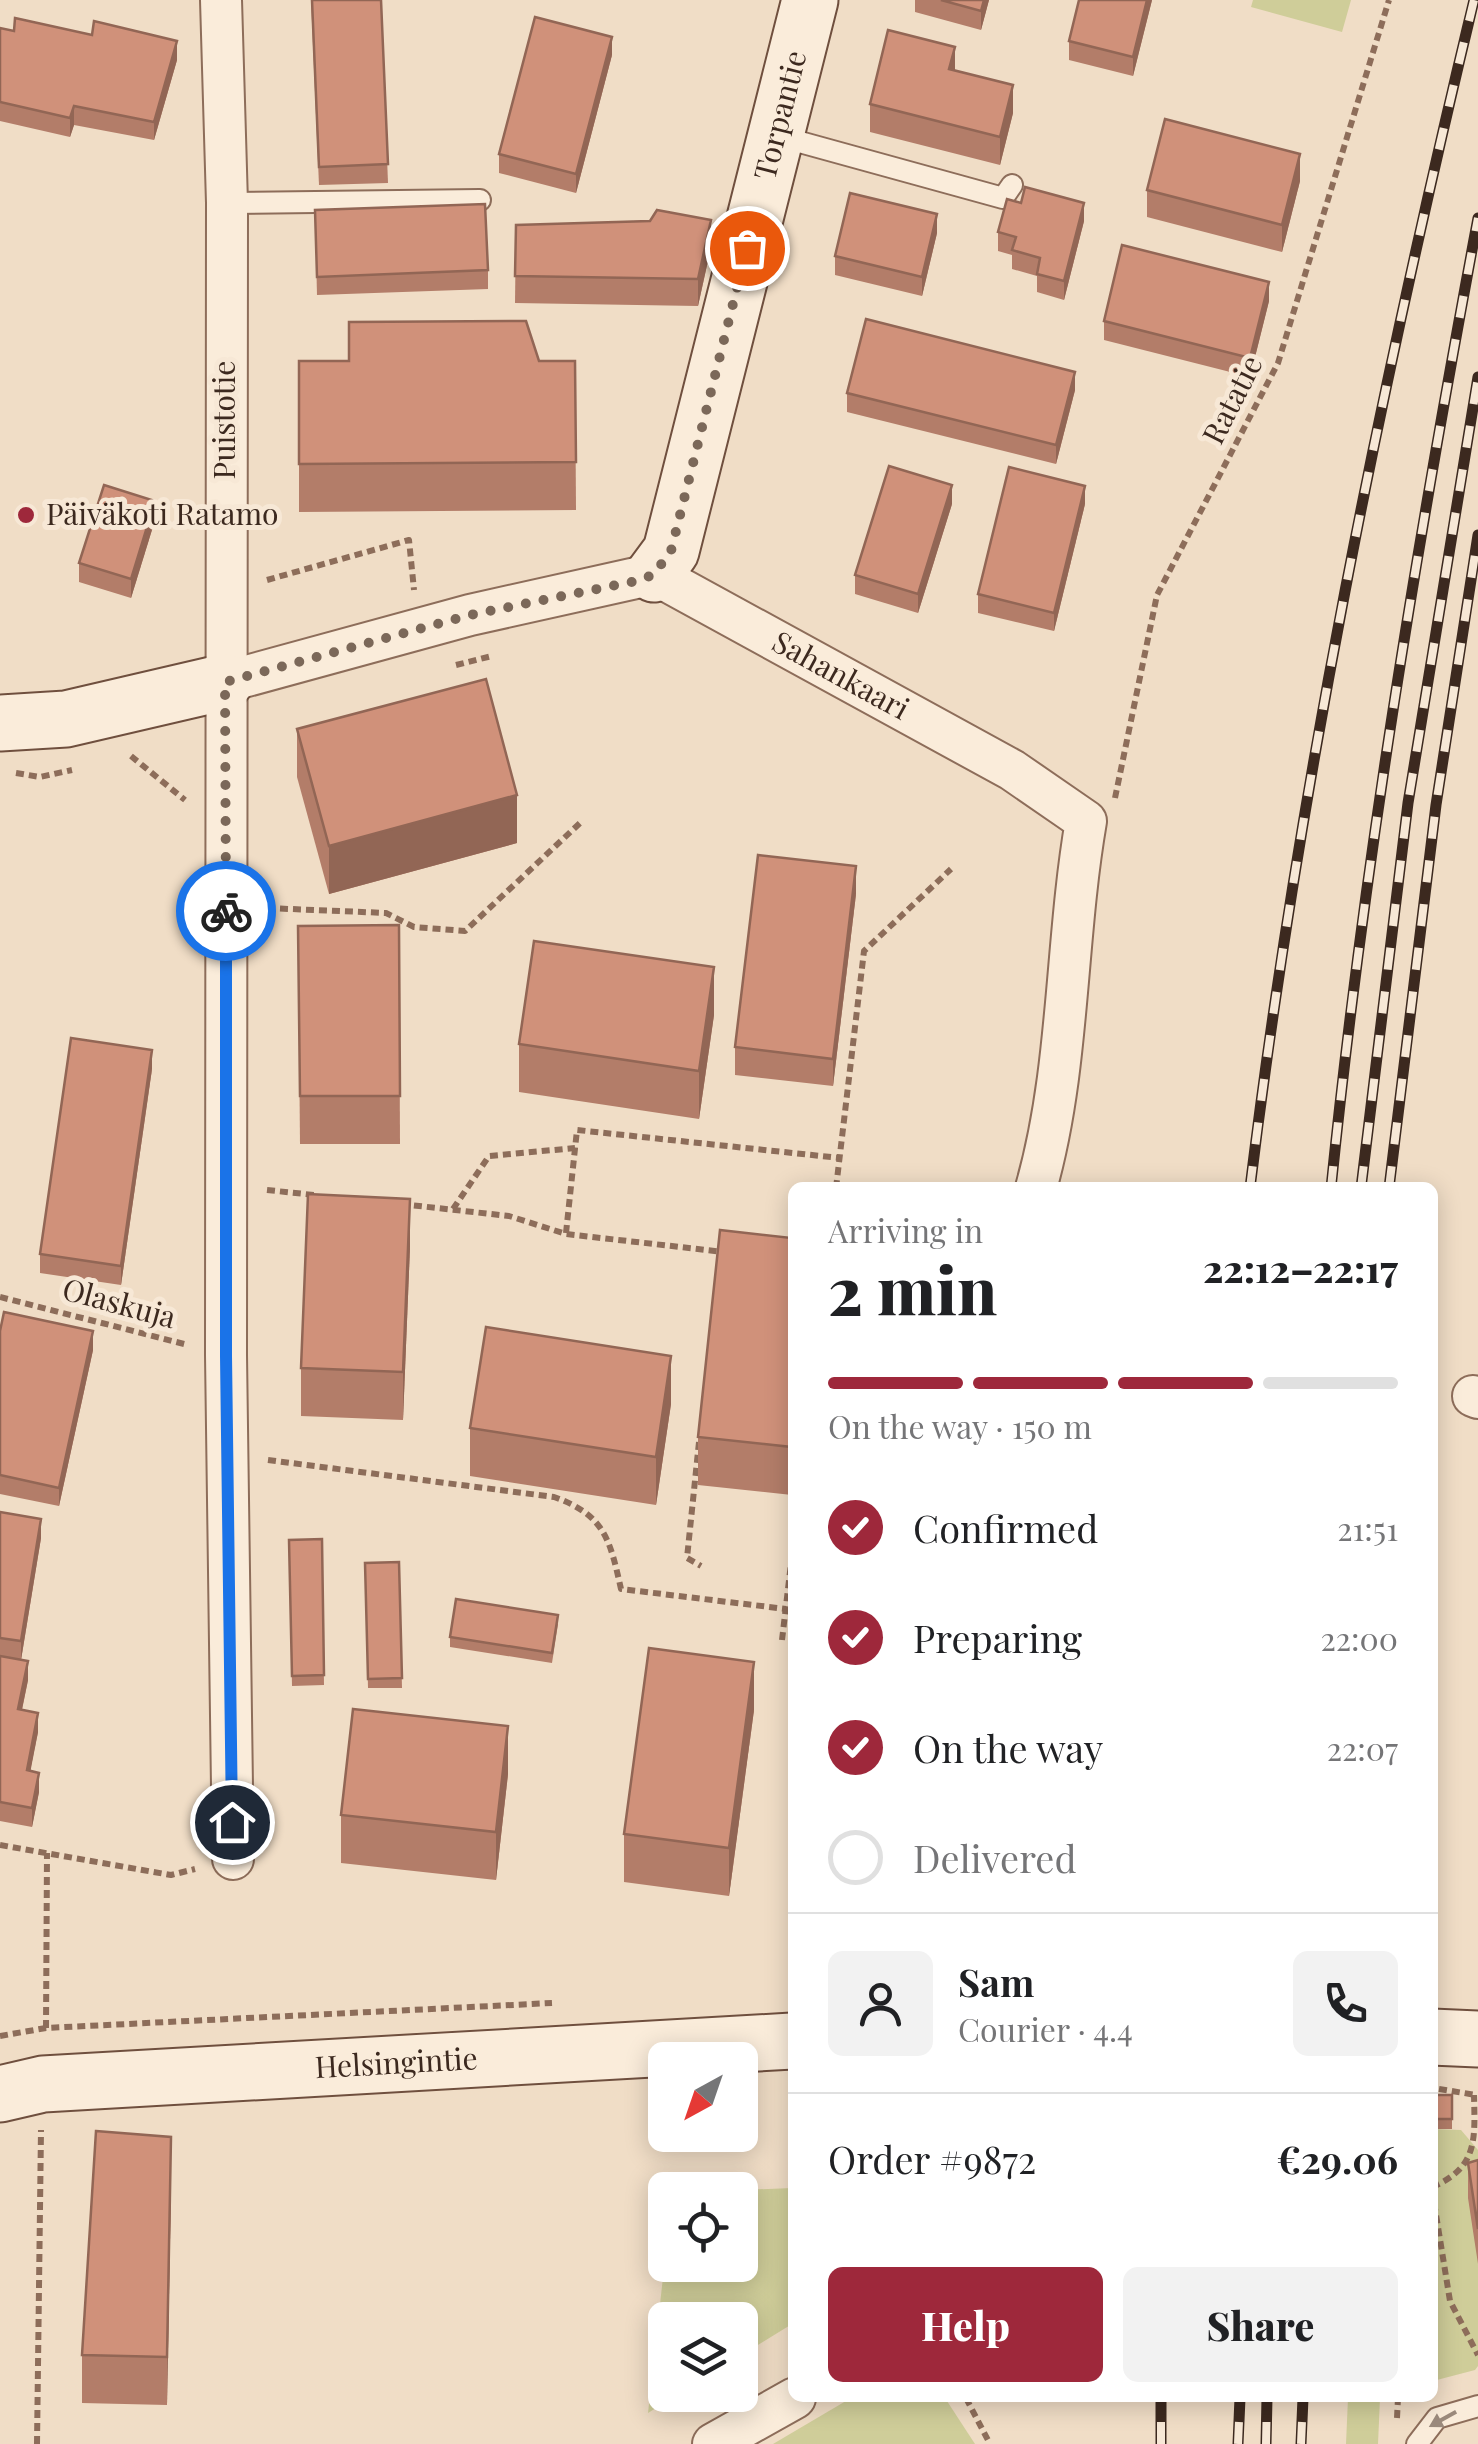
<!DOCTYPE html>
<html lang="en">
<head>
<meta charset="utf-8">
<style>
  body { margin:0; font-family:"Playfair Display",serif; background:#f2f2f2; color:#202124; height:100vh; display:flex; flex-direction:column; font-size:38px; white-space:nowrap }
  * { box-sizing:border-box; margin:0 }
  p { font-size:32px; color:#757577 }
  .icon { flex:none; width:55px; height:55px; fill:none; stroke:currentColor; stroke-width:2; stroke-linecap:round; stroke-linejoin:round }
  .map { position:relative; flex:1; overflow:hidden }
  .drawer { position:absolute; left:788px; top:1182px; width:650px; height:1220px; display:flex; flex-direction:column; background:#fff; border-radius:15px; box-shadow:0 5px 25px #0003 }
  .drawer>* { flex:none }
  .needle { width:65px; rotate:220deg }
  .controls { position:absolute; left:648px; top:2042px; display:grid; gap:20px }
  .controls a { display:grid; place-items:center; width:110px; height:110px; border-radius:15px; background:#fff; box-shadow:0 5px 25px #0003; font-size:50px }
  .pin { position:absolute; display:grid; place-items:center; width:85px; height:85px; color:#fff; margin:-42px; border:5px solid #fff; border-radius:50%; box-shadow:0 2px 10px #0007 }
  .courier { position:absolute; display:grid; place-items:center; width:100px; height:100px; margin:-50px; border:8px solid #1a73e8; border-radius:50%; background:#fff; color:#222; box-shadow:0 2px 12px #0007 }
  .head em { font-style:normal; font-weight:800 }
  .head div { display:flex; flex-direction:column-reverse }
  .head { display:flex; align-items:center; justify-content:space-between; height:170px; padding:0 40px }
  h1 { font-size:65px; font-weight:800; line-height:75px }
  .bar { display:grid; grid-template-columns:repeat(4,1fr); gap:15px 10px; align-content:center; height:120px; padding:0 40px }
  .bar i { height:12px; border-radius:8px; background:#e0e0e0 }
  .bar .selected { background:#9e283b }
  .bar p { grid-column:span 4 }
  .line { display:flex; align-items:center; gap:25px; padding:0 40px; border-top:2px solid #e0e0e0 }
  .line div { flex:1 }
  .round { display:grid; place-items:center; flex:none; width:105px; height:105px; border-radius:15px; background:#f2f2f2 }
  ol { padding:0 40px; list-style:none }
  li { display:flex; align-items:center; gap:30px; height:110px }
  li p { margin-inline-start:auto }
  li .icon { padding:10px; border-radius:50%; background:#9e283b; color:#fff; stroke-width:4 }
  li:last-child { color:#757577 }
  li i { width:55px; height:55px; border:5px solid #e0e0e0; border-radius:50% }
  .primary-button { display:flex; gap:20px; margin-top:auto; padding:20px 40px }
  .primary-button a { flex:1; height:115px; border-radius:15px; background:#9e283b; color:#fff; font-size:40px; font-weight:800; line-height:115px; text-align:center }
  .primary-button a+a { background:#f2f2f2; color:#202124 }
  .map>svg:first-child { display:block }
</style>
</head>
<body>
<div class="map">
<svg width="1478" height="2444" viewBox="0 0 1478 2444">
  <rect width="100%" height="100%" fill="#f0ddc6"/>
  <g fill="#cfcd99">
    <path d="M1253 0H1351L1342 32 1251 7Z"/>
    <path d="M1433 2129 1461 2130 1478 2150V2366L1475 2370 1433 2381Z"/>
    <path d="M792 2188V2324L740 2356V2320H665V2395H677L648 2413 665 2259V2265H740V2190Z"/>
    <path d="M851 2398H945L975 2444H773Z"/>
    <path d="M1348 2398H1380L1378 2444H1346Z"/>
  </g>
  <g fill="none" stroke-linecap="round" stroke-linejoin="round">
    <g stroke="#8d6d5a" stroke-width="24">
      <g id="lane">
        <path d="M778 136 1003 198 1012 185"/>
        <path d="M227 203 480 200"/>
        <path d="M1417 2444 1437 2418 1478 2406"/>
      </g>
    </g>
    <g stroke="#8d6d5a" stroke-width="44">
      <g id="street">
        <path d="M221 0 227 203 226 1355 233 1859"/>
        <path id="s1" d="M225 682 470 615 654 574 1012 770 1086 821C1065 942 1070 1069 1036 1188"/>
        <path d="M1473 1396 1478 1398"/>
        <path d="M713 2444 795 2398"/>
      </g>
    </g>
    <g stroke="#6f4f3e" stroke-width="59">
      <g id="secondary">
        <path id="s2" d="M654 574 671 551 810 0"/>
        <path d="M0 723 66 719 225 682"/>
        <path d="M1432 2037 1478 2039"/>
        <path id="s3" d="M0 2094 43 2084 792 2041"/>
      </g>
    </g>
    <g stroke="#8d6d5a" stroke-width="6" stroke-dasharray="8 5" stroke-linecap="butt">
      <path d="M267 580 409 540 414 590"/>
      <path d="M456 665 492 656"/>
      <path d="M131 756 185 800"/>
      <path d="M16 773 40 777 72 770"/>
      <path d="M1115 798 1157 595 1278 363 1389 0"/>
      <path d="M267 908 386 913 414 927 465 931 580 823"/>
      <path d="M836 1188 864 951 951 869"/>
      <path d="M267 1190 314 1195"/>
      <path d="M401 1204 509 1216 566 1234 724 1252"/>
      <path d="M453 1209 489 1156 575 1148"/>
      <path d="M566 1233 577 1130 840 1158"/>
      <path d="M0 1297 188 1345"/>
      <path d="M699 1442 687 1558 701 1566"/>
      <path d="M268 1460 554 1497C605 1515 610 1540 621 1589L786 1609"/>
      <path d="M782 1640 792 1555"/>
      <path d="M0 1845 171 1875 195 1869"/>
      <path d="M46 2028 47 1853"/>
      <path d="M0 2036 46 2028 552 2003"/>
      <path d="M1439 2089 1476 2095"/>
      <path d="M1432 2187C1478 2168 1475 2139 1474 2095"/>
      <path d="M1432 2190 1450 2301 1478 2355"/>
      <path d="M966 2398 990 2444"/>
      <path d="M1397 2418 1398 2398"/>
      <path d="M37 2444 41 2130"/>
    </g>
    <use href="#lane" stroke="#faecda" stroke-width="20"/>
    <use href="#street" stroke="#faecda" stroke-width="40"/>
    <use href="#secondary" stroke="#faecda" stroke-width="55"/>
    <g stroke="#3c291f" stroke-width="11">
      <g id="rail">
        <path d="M1250 1188C1299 788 1380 391 1474 0"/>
        <path d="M1331 1188C1364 863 1418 539 1478 218"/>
        <path d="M1361 1188 1408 803 1478 377"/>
        <path d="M1389 1188 1436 805 1478 535"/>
        <path d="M1161 2444V2398"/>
        <path d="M1238 2444 1240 2398"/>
        <path d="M1266 2444 1267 2398"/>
        <path d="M1301 2444 1303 2398"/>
      </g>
    </g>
    <use href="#rail" stroke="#f7e8d6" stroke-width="8" stroke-dasharray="22" stroke-linecap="butt"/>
  </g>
  <g fill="#b37d69">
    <path d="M311 0H381L388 183 319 185Z"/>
    <path d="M915 0H989L981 30 915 12Z"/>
    <path d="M1152 0 1133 76 1069 60V41Z"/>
    <path d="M0 28 177 60 154 140 74 125 70 137 0 121Z"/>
    <path d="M612 55 576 193 499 173V154Z"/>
    <path d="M955 71 1013 113 1000 165 870 132V104Z"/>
    <path d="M1300 181 1282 252 1147 217V190Z"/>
    <path d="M315 210 488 270V289L317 295Z"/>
    <path d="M1084 221 1064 300 1037 292V276L1012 269V255L998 251V232Z"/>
    <path d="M516 225 711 247 698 306 515 303Z"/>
    <path d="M937 233 922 296 835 275V256Z"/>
    <path d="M1269 301 1250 377 1104 340V321Z"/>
    <path d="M299 361H575L576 510 299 512Z"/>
    <path d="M1075 390 1056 464 847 412V393Z"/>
    <path d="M952 504 918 613 855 594V575Z"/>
    <path d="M1085 504 1054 631 978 613V594Z"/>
    <path d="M155 520 131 598 79 582V563Z"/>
    <path d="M297 729 517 843 329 894 297 777Z"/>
    <path d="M856 894 833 1086 735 1075V1047Z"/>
    <path d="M399 925 400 1144H300L298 926Z"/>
    <path d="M714 1015 699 1119 519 1092V1044Z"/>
    <path d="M152 1069 121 1285 40 1273V1254Z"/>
    <path d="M792 1238V1495L698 1485V1437Z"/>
    <path d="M410 1247 403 1420 301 1416V1368Z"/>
    <path d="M0 1331 93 1350 59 1506 0 1494Z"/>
    <path d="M671 1404 656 1505 470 1476V1428Z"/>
    <path d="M0 1512 41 1538 21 1660 28 1680 22 1710 38 1732 30 1771 39 1792 32 1827 0 1821Z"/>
    <path d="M322 1539 324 1685 292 1686 289 1540Z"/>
    <path d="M399 1562 402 1688H368L365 1563Z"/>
    <path d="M558 1624 552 1663 450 1647V1637Z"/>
    <path d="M754 1710 729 1896 624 1882V1834Z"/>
    <path d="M508 1774 496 1880 341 1863V1815Z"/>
    <rect x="1432" y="2095" width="20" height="34"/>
    <path d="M1478 2160V2264L1468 2198V2163Z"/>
    <path d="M171 2185 167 2405 82 2403V2355Z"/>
  </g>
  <g fill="#926655">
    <path d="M984 0H989L981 30V11Z"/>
    <path d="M1147 0H1152L1133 76V57Z"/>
    <path d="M612 37V55L576 193V174Z"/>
    <path d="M177 41V60L154 140V122Z"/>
    <path d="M955 47V74L949 69Z"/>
    <path d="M1013 85V113L1000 165V137Z"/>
    <path d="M74 106V125L70 137V118Z"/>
    <path d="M1300 154V181L1282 252V225Z"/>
    <path d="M1084 203V221L1064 300V281Z"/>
    <path d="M937 214V233L922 296V277Z"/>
    <path d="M711 220V247L698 306V279Z"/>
    <path d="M1269 282V301L1250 377V358Z"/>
    <path d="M1075 372V390L1056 464V445Z"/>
    <path d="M952 485V504L918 613V594Z"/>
    <path d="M1085 486V504L1054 631V613Z"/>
    <path d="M155 501V520L131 598V579Z"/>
    <path d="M517 795V843L329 894V846Z"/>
    <path d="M856 866V894L833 1086V1059Z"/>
    <path d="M714 967V1015L699 1119V1071Z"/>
    <path d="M152 1050V1069L121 1285V1266Z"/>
    <path d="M410 1199V1247L403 1420V1372Z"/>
    <path d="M93 1331V1350L59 1506V1488Z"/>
    <path d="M671 1356V1404L656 1505V1457Z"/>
    <path d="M41 1519V1538L21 1660V1641Z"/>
    <path d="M28 1661V1680L18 1728V1709Z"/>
    <path d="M754 1662V1710L729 1896V1848Z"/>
    <path d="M38 1713V1732L27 1789V1770Z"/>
    <path d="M508 1726V1774L496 1880V1832Z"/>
    <path d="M39 1773V1792L32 1827V1808Z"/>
    <path d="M171 2137V2185L167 2405V2357Z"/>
  </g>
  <g fill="#d0917a" stroke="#926655" stroke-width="2.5">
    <path d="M312 0H381L388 164 319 167Z"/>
    <path d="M941 0H984L981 11Z"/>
    <path d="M1079 0H1147L1133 57 1069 41Z"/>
    <path d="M535 17 612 37 576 174 499 154Z"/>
    <path d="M15 18 92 35 94 21 177 41 154 122 74 106 70 118 0 102V28L14 31Z"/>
    <path d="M888 30 955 47 949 69 1013 85 1000 137 870 104Z"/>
    <path d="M1165 119 1300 154 1282 225 1147 190Z"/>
    <path d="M1025 187 1084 203 1064 281 1037 274 1040 258 1012 250 1016 237 998 232 1007 199 1021 203Z"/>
    <path d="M850 193 937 214 922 277 835 256Z"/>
    <path d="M485 204 488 270 317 277 315 210Z"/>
    <path d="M657 210 711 220 698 279 515 276 516 225 650 221Z"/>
    <path d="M1122 245 1269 282 1250 358 1104 321Z"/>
    <path d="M866 319 1075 372 1056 445 847 393Z"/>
    <path d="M526 321 539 361H575L576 462 299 464V361H349V322Z"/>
    <path d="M889 466 952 485 918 594 855 575Z"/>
    <path d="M1009 467 1085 486 1054 613 978 594Z"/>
    <path d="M104 485 155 501 131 579 79 563Z"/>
    <path d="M486 679 517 795 329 846 297 729Z"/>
    <path d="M758 855 856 866 833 1059 735 1047Z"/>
    <path d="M399 925 400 1096H300L298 926Z"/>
    <path d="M534 941 714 967 699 1071 519 1044Z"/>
    <path d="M71 1038 152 1050 121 1266 40 1254Z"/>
    <path d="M308 1194 410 1199 403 1372 301 1368Z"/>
    <path d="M720 1230 792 1238V1447L698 1437Z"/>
    <path d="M4 1312 93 1331 59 1488 0 1475V1331Z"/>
    <path d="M486 1327 671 1356 656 1457 470 1428Z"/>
    <path d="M0 1512 41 1519 21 1641 0 1638Z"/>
    <path d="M322 1539 324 1675 292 1676 289 1540Z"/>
    <path d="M399 1562 402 1678 368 1679 365 1563Z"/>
    <path d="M456 1599 558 1615 552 1653 450 1637Z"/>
    <path d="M649 1648 754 1662 729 1848 624 1834Z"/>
    <path d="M0 1656 28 1661 18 1709 38 1713 27 1770 39 1773 32 1808 0 1802Z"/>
    <path d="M353 1709 508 1726 496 1832 341 1815Z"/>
    <rect x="1432" y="2095" width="20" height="24"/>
    <path d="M96 2131 171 2137 167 2357 82 2355Z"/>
    <path d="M1478 2160V2229L1468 2163Z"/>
  </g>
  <defs><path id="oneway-solid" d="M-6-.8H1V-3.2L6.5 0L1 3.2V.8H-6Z" transform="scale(2.5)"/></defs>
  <use fill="#9b8a7c" href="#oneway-solid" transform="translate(1443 2419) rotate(151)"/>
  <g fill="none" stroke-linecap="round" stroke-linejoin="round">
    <path stroke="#7b6859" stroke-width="10" stroke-dasharray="0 18" d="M226 911 225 682 470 615 641 580 654 574 671 551 747 248"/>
    <path stroke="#1a73e8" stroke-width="12" d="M226 911V1356L232 1822"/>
  </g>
  <circle fill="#9e283b" stroke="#f7e8d6" stroke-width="4" cx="26" cy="515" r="10"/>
  <g text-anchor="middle" stroke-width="10" stroke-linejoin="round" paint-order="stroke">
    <g font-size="30" fill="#3c291f" stroke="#f7e8d6">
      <text dy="10" stroke="none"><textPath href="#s2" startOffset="478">Torpantie</textPath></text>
      <text transform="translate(1233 400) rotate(-63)" y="10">Ratatie</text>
      <text transform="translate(225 420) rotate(-90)" y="10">Puistotie</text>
      <text dy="10" stroke="none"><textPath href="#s1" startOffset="655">Sahankaari</textPath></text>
      <text transform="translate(119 1304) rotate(15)" y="10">Olaskuja</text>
      <text dy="10" stroke="none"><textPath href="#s3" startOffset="398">Helsingintie</textPath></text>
    </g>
    <g font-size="30" fill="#3c291f" stroke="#f7e8d6" text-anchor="start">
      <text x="46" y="525">Päiväkoti Ratamo</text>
    </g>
  </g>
</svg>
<div class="controls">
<a><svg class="needle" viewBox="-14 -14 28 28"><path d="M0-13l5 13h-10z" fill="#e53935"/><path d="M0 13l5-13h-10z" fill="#757577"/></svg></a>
<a><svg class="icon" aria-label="locate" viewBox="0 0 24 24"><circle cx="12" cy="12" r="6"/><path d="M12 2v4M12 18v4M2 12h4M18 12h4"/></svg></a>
<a><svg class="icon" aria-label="layers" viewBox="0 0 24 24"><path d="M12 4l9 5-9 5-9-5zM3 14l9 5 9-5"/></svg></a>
</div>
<div class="pin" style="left:747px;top:248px;background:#ea580c"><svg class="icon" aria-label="bag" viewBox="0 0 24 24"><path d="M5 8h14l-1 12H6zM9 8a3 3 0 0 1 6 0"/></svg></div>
<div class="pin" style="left:232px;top:1822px;background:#1f2937"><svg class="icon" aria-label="home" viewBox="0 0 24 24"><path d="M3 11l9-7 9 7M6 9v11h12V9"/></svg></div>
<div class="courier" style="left:226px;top:911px"><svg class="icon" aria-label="bike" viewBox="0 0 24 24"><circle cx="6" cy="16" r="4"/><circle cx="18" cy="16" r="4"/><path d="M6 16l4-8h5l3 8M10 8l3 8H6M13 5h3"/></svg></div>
<section class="drawer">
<div class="head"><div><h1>2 min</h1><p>Arriving in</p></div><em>22:12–22:17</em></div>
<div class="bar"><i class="selected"></i><i class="selected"></i><i class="selected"></i><i></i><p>On the way · 150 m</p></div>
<ol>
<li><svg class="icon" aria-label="check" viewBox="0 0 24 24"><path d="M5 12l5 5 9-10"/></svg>Confirmed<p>21:51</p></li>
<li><svg class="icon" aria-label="check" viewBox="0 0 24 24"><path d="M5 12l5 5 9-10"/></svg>Preparing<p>22:00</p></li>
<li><svg class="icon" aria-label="check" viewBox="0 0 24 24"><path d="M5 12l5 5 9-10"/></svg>On the way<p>22:07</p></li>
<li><i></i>Delivered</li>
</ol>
<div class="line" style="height:180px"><a class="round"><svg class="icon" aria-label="person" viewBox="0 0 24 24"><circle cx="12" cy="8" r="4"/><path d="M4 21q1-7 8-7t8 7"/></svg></a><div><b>Sam</b><p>Courier · 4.4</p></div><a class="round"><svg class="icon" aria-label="phone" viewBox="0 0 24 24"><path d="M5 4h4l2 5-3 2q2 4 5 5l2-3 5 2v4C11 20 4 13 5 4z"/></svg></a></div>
<div class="line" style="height:130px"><div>Order #9872</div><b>€29.06</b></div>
<div class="primary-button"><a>Help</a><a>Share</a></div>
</section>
</div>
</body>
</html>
